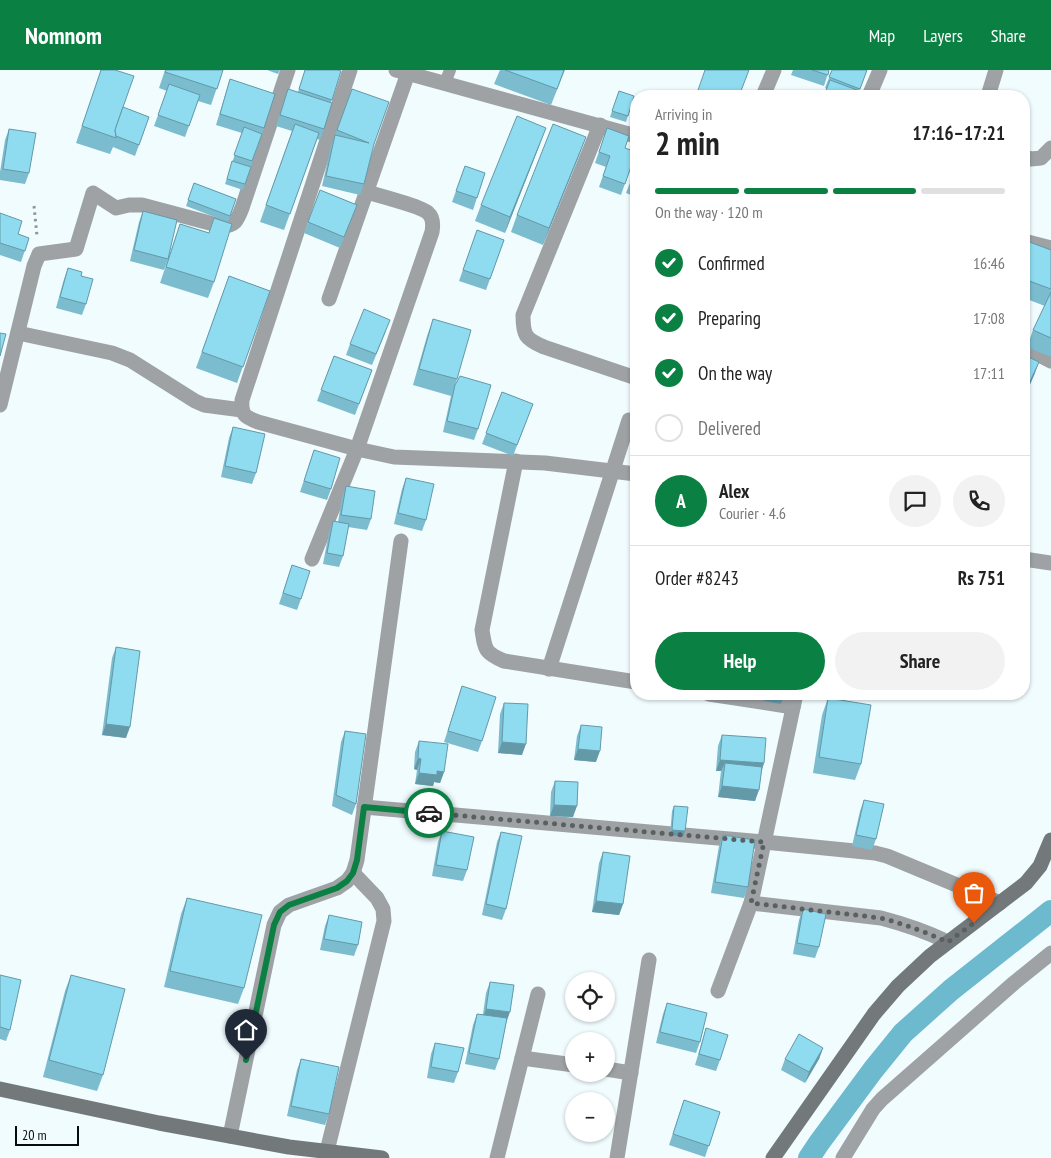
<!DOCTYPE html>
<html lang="en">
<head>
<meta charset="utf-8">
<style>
  body { margin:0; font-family:"PT Sans Narrow",sans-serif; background:#f2f2f2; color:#222; height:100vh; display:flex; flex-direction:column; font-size:19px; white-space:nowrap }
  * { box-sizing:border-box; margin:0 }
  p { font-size:16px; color:#767676 }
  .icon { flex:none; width:28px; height:28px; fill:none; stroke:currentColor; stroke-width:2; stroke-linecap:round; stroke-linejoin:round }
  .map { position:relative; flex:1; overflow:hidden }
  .panel { position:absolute; left:630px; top:20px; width:400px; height:610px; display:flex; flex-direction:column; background:#fff; border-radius:20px; box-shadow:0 1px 4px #0004 }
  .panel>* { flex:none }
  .fabs { position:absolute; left:565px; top:902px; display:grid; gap:10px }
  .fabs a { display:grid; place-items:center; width:50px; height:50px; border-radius:50%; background:#fff; box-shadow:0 1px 4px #0004; font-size:25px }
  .scale { position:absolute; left:15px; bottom:12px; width:64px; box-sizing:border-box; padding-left:5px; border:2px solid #090c0d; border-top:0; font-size:14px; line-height:18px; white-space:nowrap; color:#090c0d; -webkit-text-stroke:4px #f1fcff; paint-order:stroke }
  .pin { position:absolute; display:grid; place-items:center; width:42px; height:42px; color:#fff; margin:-51px -21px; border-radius:50% 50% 50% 0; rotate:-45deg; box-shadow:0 0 5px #0007 }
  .pin .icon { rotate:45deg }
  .courier { position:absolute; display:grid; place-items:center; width:50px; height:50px; margin:-25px; border:4px solid #0b8043; border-radius:50%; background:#fff; color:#222; box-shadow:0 1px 6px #0007 }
  .overview em { font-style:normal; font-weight:600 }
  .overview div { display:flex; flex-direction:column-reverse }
  .overview { display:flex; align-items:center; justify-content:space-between; height:85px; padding:0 25px }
  h1 { font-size:32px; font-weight:600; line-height:38px }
  .bar { display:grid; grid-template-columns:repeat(4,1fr); gap:8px 5px; align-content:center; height:60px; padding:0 25px }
  .bar i { height:6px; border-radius:4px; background:#e0e0e0 }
  .bar .on { background:#0b8043 }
  .bar p { grid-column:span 4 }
  .line { display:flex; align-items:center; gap:12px; padding:0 25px; border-top:1px solid #e0e0e0 }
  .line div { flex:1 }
  .round { display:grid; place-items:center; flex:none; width:52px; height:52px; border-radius:26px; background:#f2f2f2 }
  ol { padding:0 25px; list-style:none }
  li { display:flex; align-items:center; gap:15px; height:55px }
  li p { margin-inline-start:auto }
  li .icon { padding:5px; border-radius:50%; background:#0b8043; color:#fff; stroke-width:4 }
  li:last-child { color:#767676 }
  li i { width:28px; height:28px; border:2px solid #e0e0e0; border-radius:50% }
  .action { display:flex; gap:10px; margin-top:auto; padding:10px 25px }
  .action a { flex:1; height:58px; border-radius:30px; background:#0b8043; color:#fff; font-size:20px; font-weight:600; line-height:58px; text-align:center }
  .action a+a { background:#f2f2f2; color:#222 }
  header { display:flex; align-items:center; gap:30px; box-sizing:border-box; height:70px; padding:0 25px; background:#0b8043; color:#fff }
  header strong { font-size:24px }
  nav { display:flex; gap:28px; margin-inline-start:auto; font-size:18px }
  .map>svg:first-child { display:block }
</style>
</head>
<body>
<header>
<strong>Nomnom</strong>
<nav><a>Map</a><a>Layers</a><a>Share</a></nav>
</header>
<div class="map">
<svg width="1051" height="1088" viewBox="0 0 1051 1088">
  <rect width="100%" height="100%" fill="#f1fcff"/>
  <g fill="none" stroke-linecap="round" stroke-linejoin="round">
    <path stroke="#6db9cd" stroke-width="22" d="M809 1088 819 1073 873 1000 903 963 951 920 1051 841"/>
    <path stroke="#8e9698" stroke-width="3" stroke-dasharray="2.5 4" stroke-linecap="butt" d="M34 136 37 166"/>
    <path stroke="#9ea2a4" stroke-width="12" d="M445 13 450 0"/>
    <g stroke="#9ea2a4" stroke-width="15">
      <path d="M350 0 242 330C241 345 245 347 258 352L357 379 394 387 545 393 636 404"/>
      <path d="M396 0 636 66"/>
      <path d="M763 26 774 0"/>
      <path d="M869 26 880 0"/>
      <path d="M988 26 996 0"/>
      <path d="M600 55 523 245C523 265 525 269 544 277L636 308"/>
      <path d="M1024 87 1031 89 1041 88 1051 78"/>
      <path d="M1024 171 1051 178"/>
      <path d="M329 229 408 3"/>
      <path d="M18 263 112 283 130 290 195 331 204 335 242 340"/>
      <path d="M1024 277 1051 291"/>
      <path d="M0 335 34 196 39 184 76 179 93 123 116 138 129 135H142L221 156C235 156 237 151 242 138L288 0"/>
      <path d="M516 391 482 560C485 580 485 583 504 591L636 612"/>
      <path d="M312 489 357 379 432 162C433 156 434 148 428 143 423 137 377 125 367 122"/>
      <path d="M1024 489 1051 493"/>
      <path d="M549 599 629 350"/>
      <path d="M709 624 793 637"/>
      <path d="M364 737 764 772 875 783 887 786 1000 833"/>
      <path d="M751 833 881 848C904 854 927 862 948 872"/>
      <path d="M718 921 751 833 796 624"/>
      <path d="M522 988 574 995"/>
      <path d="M606 999 631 1003"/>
      <path d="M230 1066 274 855 280 842 289 835 337 818 347 811 353 803 357 790 401 471"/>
      <path d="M327 1081 384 851 383 839 377 828 353 803"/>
      <path d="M497 1088 538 924"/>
      <path d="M617 1088 649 890"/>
      <path d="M843 1088 873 1039 882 1029 1014 913 1051 883"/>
    </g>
    <g stroke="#73797b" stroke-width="15">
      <path d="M0 1019 159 1053 289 1077 382 1088"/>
      <path d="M773 1088 874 944 898 916 930 886 1026 813 1040 796 1051 770"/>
    </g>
  </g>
  <g fill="#7bbcce">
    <path d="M101 0 123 37 149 47 135 86 113 77 110 84 76 73Z"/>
    <path d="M165 0H223L211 35 198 31 185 67 154 56 167 21 159 18Z"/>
    <path d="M267 0H280L278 4Z"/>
    <path d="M305 0 341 1 331 32 324 59 320 70 317 69 284 160 260 152 292 61 276 56 288 19 298 22Z"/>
    <path d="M500 0H565L551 35 494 14Z"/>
    <path d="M793 0H829L824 16 791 5Z"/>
    <path d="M832 0H867L857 26H824L827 19 825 18Z"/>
    <path d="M230 9 264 58 243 120 225 114 242 63 216 55Z"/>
    <path d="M352 19 373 74 364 114 360 125 322 116 331 76Z"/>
    <path d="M619 21 634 26 626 52 610 47Z"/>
    <path d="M607 58 625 78 636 82 621 125 599 117 606 97 595 93Z"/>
    <path d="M9 59 29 103 25 114 0 110V102L5 70Z"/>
    <path d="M540 74 505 163 475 151 481 135Z"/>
    <path d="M580 83 543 175 511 162 517 145Z"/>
    <path d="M465 96 485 103 473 140 452 132Z"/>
    <path d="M636 97V127L626 123Z"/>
    <path d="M194 113 236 129 228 152 186 136Z"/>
    <path d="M320 120 357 135 340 178 304 163Z"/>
    <path d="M143 141 168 189 164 200 130 191 139 152Z"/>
    <path d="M0 143 18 164 29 168 21 192 0 185Z"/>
    <path d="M214 148V212L208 228 160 213 180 154 209 163Z"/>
    <path d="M477 160 504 170 486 220 459 211Z"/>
    <path d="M1024 170 1051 180V287L1027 277 1033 260 1045 236 1024 228Z"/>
    <path d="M68 198 81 206 86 234 82 245 56 238 64 209Z"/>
    <path d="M229 206 270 221 237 313 196 298Z"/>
    <path d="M636 215V230L631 228Z"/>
    <path d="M433 249 457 309 455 315 478 359 474 370 443 362 451 326 413 315 427 266Z"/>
    <path d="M386 261 372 295 346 285 350 274Z"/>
    <path d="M1024 285 1035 303 1024 328Z"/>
    <path d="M334 286 372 300 355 345 317 331Z"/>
    <path d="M636 295V304L633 302Z"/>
    <path d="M502 322 533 334 513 386 482 374Z"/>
    <path d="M233 357 256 403 252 414 221 407 229 368Z"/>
    <path d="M314 380 331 419 327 430 300 422Z"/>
    <path d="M406 408 426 450 422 461 394 454 402 419Z"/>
    <path d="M346 416 371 449 367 460 348 457 343 486 339 497 323 494 329 462 333 451 338 452 342 427Z"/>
    <path d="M292 495 301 529 297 540 279 534Z"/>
    <path d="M116 577 126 668 102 665 112 588Z"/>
    <path d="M462 616 482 671 478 682 444 672Z"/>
    <path d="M828 628 861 694 855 710 813 703 822 645Z"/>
    <path d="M504 633 522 685 498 683 500 644Z"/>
    <path d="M581 655 596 692 574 690 577 666Z"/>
    <path d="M345 661 356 734 352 745 332 736 341 672Z"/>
    <path d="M722 665 764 693 762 700 755 731 718 727 721 701H716L718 676Z"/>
    <path d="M419 671 444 702 440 713 434 712 433 716 415 714 417 700 414 699 415 682Z"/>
    <path d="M555 711 573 747 550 746 551 722Z"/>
    <path d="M864 730 876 769 872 780 852 776 860 741Z"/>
    <path d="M674 736 683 767 670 765 672 741Z"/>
    <path d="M442 761 467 800 463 811 432 806 438 772Z"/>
    <path d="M501 762 506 839 502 850 482 845 497 772Z"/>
    <path d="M723 765 748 817 744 828 711 823 719 776Z"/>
    <path d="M603 782 623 834 619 845 592 842 599 793Z"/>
    <path d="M187 828 244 918 238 934 164 917 181 844Z"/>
    <path d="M803 839 819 877 815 888 793 884 799 850Z"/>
    <path d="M329 845 358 875 354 886 320 880 325 856Z"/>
    <path d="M0 905 10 960 6 971 0 969Z"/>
    <path d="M71 905 103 1005 97 1021 43 1007 65 921Z"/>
    <path d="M490 912 506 953 499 989 495 1000 465 994 473 955 477 944H483L486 923Z"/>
    <path d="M667 933 700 972 696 983 656 973 663 944Z"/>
    <path d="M706 958 720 990 716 1001 695 995Z"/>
    <path d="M435 973 458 1002 454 1013 427 1008 431 984Z"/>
    <path d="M823 978 819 989 805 1013 781 1000 785 989Z"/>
    <path d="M301 989 329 1044 325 1055 287 1046 297 1000Z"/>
    <path d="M684 1030 720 1042 705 1087 669 1075Z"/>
  </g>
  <g fill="#6499a8">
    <path d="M546 58 540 74 505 163 510 147Z"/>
    <path d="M586 67 580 83 543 175 549 158Z"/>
    <path d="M1039 292 1035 303 1024 328 1027 318Z"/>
    <path d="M766 626 783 628 781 634 764 631Z"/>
    <path d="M106 654 130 657 126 668 102 665Z"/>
    <path d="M502 672 526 674 522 685 498 683Z"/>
    <path d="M578 679 600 681 596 692 574 690Z"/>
    <path d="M418 688 421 689 417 700 414 699Z"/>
    <path d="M720 690 764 693 760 704 725 693 721 701H716Z"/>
    <path d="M437 701 444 702 440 713 434 712 433 716 415 714 419 703Z"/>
    <path d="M722 716 759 720 755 731 718 727Z"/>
    <path d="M554 735 577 736 573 747 550 746Z"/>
    <path d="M672 760 685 761 683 767 670 765Z"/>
    <path d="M596 831 623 834 619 845 592 842Z"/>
    <path d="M486 939 510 942 506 953 482 950Z"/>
    <path d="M823 978 819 989 805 1013 809 1002Z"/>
  </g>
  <g fill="#8fdbf0" stroke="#6499a8">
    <path d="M101 0H115L134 6 115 60 116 68 82 56Z"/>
    <path d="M166 0H223L217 19 165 2Z"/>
    <path d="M305 0H338L341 1 332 30 299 19Z"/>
    <path d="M505 0H564L557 19Z"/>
    <path d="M705 0H749L739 26H696Z"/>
    <path d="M812 0H829L828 5Z"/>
    <path d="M832 0H867L860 19 829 7Z"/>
    <path d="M230 9 275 24 264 58 220 44Z"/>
    <path d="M830 10 857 20 854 26H824Z"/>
    <path d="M169 14 200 25 189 56 158 45Z"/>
    <path d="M288 19 332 33 324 59 280 45Z"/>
    <path d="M352 19 389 32 374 74 364 114 326 106 335 65 369 73 337 60Z"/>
    <path d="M619 21 634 26 628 46 612 41Z"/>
    <path d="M123 37 149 47 139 75 116 66 115 60Z"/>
    <path d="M517 46 546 58 510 147 481 135Z"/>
    <path d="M295 54 319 63 290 144 266 135Z"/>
    <path d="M553 54 586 67 549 158 517 145Z"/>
    <path d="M244 57 262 64 252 91 234 85Z"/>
    <path d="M607 58 629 66 625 78 636 82 625 114 603 106 610 86 599 82Z"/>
    <path d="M9 59 36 63 29 103 3 99Z"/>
    <path d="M232 91 251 97 245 114 227 109Z"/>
    <path d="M465 96 485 103 477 128 456 121Z"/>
    <path d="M636 97V115L630 112Z"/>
    <path d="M194 113 236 129 230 146 188 130Z"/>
    <path d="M320 120 357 135 344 167 308 152Z"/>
    <path d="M143 141 177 150 168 189 134 180Z"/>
    <path d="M0 143 22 151 18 164 29 168 25 181 0 173Z"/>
    <path d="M214 148 232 154 214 212 166 197 180 154 209 163Z"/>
    <path d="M477 160 504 170 490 209 463 200Z"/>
    <path d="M1024 170 1051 180V219L1024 209Z"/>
    <path d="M68 198 82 202 81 206 93 209 86 234 60 227Z"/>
    <path d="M229 206 270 221 243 297 202 282Z"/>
    <path d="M636 215V224L633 223Z"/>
    <path d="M1051 222V268L1033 260Z"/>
    <path d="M364 239 390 250 376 284 350 274Z"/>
    <path d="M433 249 471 260 457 309 419 299Z"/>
    <path d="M0 263 6 264 0 286Z"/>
    <path d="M1024 285 1039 292 1027 318 1024 316Z"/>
    <path d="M334 286 372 300 359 334 321 320Z"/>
    <path d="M460 306 491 315 478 359 447 351 455 315Z"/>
    <path d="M502 322 533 334 517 375 486 363Z"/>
    <path d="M233 357 265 364 256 403 225 396Z"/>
    <path d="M314 380 340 388 331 419 304 411Z"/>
    <path d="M406 408 434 414 426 450 398 443Z"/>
    <path d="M346 416 375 421 371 449 341 445Z"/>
    <path d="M333 451 349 454 343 486 327 483Z"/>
    <path d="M292 495 310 501 301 529 283 523Z"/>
    <path d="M116 577 140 581 130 657 106 654Z"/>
    <path d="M462 616 496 627 482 671 448 661Z"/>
    <path d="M766 624H784L783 628 766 626Z"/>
    <path d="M828 628 871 635 861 694 819 687Z"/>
    <path d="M504 633 528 634 526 674 502 672Z"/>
    <path d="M581 655 602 657 600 681 578 679Z"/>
    <path d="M345 661 366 664 356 734 336 725Z"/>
    <path d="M722 665 766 668 764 693 720 690Z"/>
    <path d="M419 671 448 674 444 702 437 701V705L419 703 421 689 418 688Z"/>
    <path d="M725 693 762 697 759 720 722 716Z"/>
    <path d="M555 711 578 712 577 736 554 735Z"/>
    <path d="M864 730 884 734 876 769 856 765Z"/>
    <path d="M674 736 688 737 685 761 672 760Z"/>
    <path d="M442 761 474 767 467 800 436 795Z"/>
    <path d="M501 762 522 766 506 839 486 834Z"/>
    <path d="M723 765 755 770 748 817 715 812Z"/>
    <path d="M603 782 630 786 623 834 596 831Z"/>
    <path d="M187 828 262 845 244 918 170 901Z"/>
    <path d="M803 839 826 844 819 877 797 873Z"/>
    <path d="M329 845 362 852 358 875 324 869Z"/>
    <path d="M0 905 21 910 10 960 0 957Z"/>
    <path d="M71 905 125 919 103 1005 49 990Z"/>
    <path d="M490 912 514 915 510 942 486 939Z"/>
    <path d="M667 933 707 943 700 972 660 962Z"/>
    <path d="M477 944 507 948 499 989 469 983Z"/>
    <path d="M706 958 728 965 720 990 699 984Z"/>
    <path d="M799 964 823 978 809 1002 785 989Z"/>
    <path d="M435 973 464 978 458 1002 431 997Z"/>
    <path d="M301 989 339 997 329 1044 291 1036Z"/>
    <path d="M684 1030 720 1042 709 1076 673 1064Z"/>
  </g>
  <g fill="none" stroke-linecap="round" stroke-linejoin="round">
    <path stroke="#5a6062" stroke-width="5" stroke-dasharray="0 9" d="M429 743 764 772 751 833 881 848C905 854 927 863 948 872L974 853"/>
    <path stroke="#0b8043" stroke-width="6" d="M246 990 274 855 280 842 289 835 337 818 347 811 353 803 357 790 364 737 429 743"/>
  </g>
</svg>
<div class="fabs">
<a><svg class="icon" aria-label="locate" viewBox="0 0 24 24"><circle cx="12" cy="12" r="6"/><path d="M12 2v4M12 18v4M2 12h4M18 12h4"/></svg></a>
<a>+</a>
<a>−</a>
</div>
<div class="scale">20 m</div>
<div class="pin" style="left:974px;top:853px;background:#ea580c"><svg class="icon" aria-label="bag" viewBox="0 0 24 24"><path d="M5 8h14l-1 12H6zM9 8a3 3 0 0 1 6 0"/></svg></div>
<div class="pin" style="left:246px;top:990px;background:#1f2937"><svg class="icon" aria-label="home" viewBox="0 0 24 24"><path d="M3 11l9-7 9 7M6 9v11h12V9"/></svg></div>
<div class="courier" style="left:429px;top:743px"><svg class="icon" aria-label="car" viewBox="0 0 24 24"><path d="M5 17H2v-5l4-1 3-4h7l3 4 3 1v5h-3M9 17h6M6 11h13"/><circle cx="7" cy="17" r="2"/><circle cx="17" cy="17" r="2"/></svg></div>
<section class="panel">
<div class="overview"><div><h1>2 min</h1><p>Arriving in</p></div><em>17:16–17:21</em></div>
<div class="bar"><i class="on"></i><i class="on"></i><i class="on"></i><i></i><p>On the way · 120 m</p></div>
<ol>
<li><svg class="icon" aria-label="check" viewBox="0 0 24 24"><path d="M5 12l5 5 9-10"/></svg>Confirmed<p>16:46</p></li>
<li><svg class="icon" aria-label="check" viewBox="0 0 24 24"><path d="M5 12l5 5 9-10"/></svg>Preparing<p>17:08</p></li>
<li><svg class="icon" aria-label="check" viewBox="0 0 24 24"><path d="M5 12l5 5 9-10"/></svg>On the way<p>17:11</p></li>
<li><i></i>Delivered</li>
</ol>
<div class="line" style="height:90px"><b class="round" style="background:#0b8043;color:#fff">A</b><div><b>Alex</b><p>Courier · 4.6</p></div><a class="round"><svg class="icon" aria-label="chat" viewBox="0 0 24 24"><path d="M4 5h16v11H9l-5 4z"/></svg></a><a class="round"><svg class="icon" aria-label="phone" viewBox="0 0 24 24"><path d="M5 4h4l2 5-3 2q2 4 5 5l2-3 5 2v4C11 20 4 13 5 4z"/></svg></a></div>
<div class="line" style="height:65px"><div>Order #8243</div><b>Rs 751</b></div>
<div class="action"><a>Help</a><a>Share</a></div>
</section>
</div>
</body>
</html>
